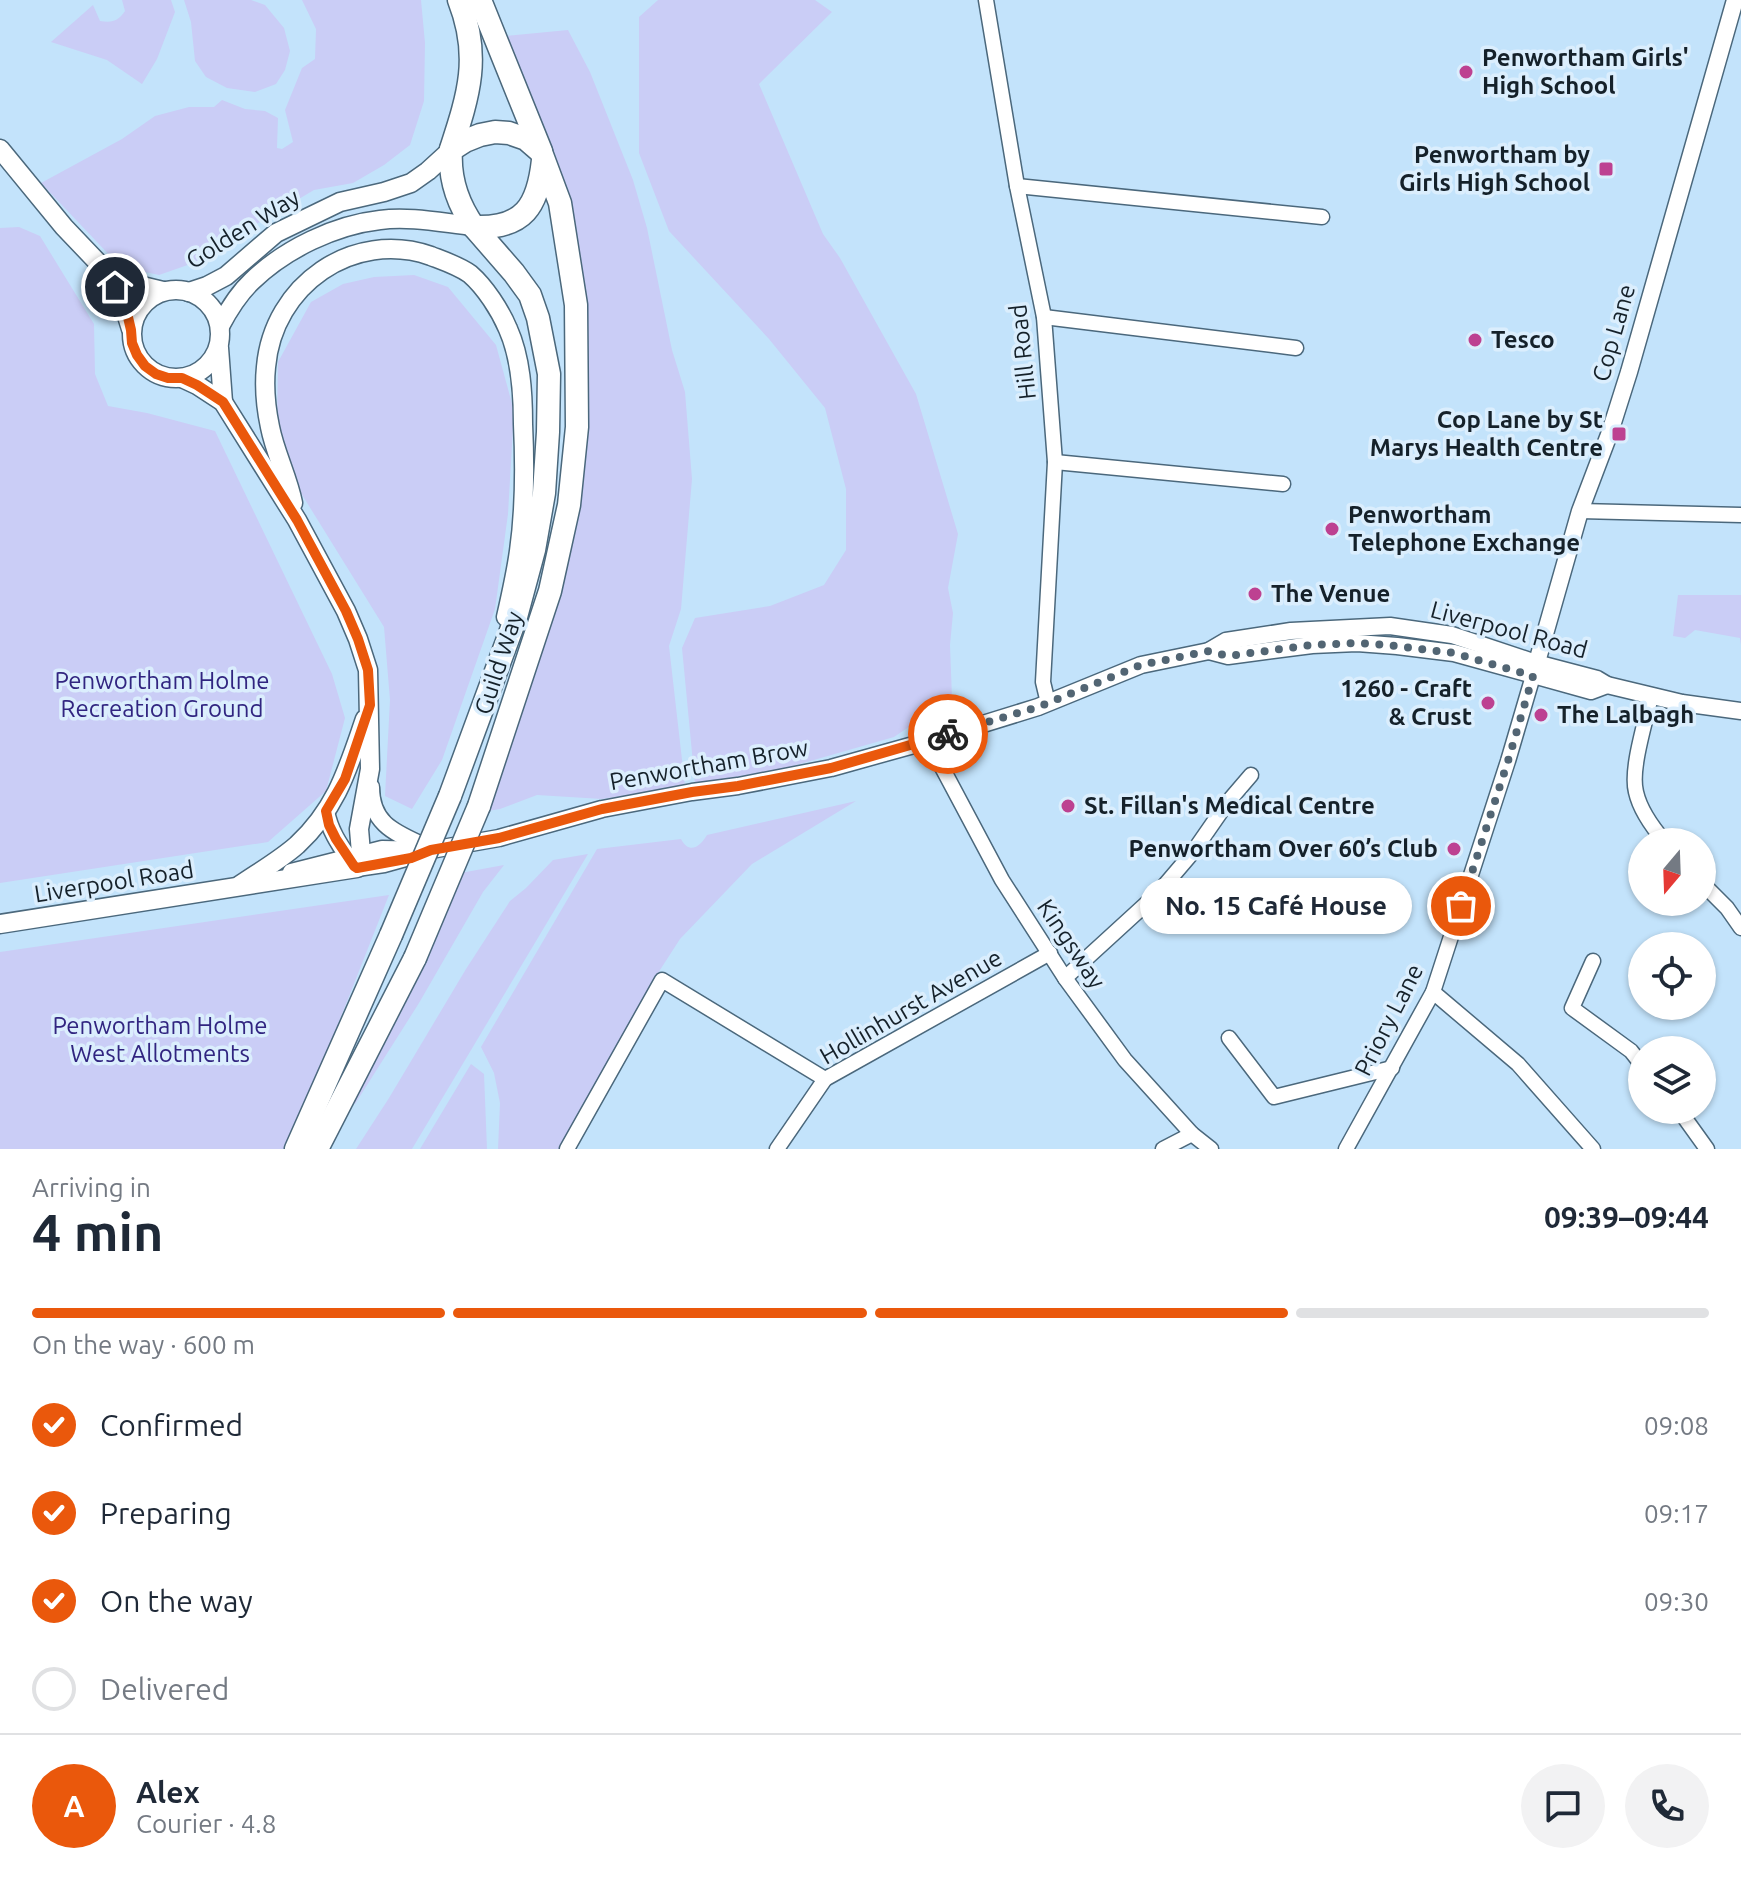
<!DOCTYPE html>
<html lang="en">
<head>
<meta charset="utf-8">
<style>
  body { margin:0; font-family:Ubuntu,sans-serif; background:#f2f2f3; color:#1f2937; height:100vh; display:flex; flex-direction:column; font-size:30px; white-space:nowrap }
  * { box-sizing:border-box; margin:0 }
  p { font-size:26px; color:#747a83 }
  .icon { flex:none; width:44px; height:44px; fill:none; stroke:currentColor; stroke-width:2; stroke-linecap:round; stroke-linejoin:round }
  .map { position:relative; height:1149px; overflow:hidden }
  .side { display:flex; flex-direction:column; background:#fff; flex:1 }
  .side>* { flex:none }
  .needle { width:52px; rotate:199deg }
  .buttons { position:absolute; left:1628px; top:828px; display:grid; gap:16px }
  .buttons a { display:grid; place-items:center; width:88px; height:88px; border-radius:50%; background:#fff; box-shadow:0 2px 6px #0004; font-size:40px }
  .pin { position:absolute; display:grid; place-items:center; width:68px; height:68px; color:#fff; margin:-34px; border:4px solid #fff; border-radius:50%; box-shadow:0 2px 8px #0007 }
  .courier { position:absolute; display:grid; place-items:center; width:80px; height:80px; margin:-40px; border:6px solid #ea580c; border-radius:50%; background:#fff; color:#222; box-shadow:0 2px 10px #0007 }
  .bubble { position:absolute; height:56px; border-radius:28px; background:#fff; box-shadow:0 2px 6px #0004; font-size:26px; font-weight:600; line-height:56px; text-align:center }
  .head em { font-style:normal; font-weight:600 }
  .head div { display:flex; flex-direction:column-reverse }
  .head { display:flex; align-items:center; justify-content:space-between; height:136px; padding:0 32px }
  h1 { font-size:52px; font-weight:600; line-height:60px }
  .bar { display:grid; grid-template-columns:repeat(4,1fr); gap:12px 8px; align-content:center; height:96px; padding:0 32px }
  .bar i { height:10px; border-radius:6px; background:#e0e1e3 }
  .bar .selected { background:#ea580c }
  .bar p { grid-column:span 4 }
  .line { display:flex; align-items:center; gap:20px; padding:0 32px; border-top:2px solid #e0e1e3 }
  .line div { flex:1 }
  .round { display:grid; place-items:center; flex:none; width:84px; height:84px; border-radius:42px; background:#f2f2f3 }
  ol { padding:0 32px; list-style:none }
  li { display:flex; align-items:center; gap:24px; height:88px }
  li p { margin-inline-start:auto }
  li .icon { padding:8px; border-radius:50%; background:#ea580c; color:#fff; stroke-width:4 }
  li:last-child { color:#747a83 }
  li i { width:44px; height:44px; border:4px solid #e0e1e3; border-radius:50% }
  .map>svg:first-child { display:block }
</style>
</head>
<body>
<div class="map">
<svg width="1741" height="1149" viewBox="0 0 1741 1149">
  <rect width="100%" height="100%" fill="#c3e3fb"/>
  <g fill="#cacdf6">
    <path d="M122 0H171L175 12 157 59 142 84 107 60 51 42 93 5 100 21C113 23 118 21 125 11Z"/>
    <path d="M184 0H251L265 5 284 28 290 51 285 70 276 84 255 92 227 88 206 77 195 61 191 22Z"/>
    <path d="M302 0H421L425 43 424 101 410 145 384 165 353 183 314 190 233 238 202 260 159 275 131 269 114 260 41 183 122 139 155 116 189 107H214L222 100 245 109 265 111 278 118 277 148 282 149 293 142 285 110 302 68 315 59 316 29Z"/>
    <path d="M658 0H815L832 12 759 84 823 234 840 258 916 394 958 534 948 588 953 613 950 645 952 698 894 737 786 768 695 784 682 648 695 618 770 606 824 585 846 550V489L825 408 769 339 669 231 639 153V17Z"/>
    <path d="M568 30 590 72 633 180 647 228 672 350 685 392 692 479 681 609 669 646 685 786 602 799 537 795 500 809 482 812 567 552 581 282 505 36Z"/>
    <path d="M19 227 40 236 94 324 95 374 108 406 147 413 215 431 332 674 345 718 326 791 268 842 0 883V228Z"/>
    <path d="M414 275 448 287 496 345 514 411 508 514 495 609 442 760 412 809 385 796 390 700 384 627 296 485 277 421 278 362 311 302 343 284 374 277Z"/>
    <path d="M1678 595H1741V645L1740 638 1695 630 1685 638 1673 636Z"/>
    <path d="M856 801 752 864 680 939 660 970 563 1149H498L500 1103 494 1073 481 1047 597 849 681 839C689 854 699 848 707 835Z"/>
    <path d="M588 854 412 1149H356L389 1098 466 969 510 901 526 888 553 860Z"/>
    <path d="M504 865 483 892 419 1003 355 1104 353 1103 455 874Z"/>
    <path d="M389 895 331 1042 285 1149H0V952Z"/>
    <path d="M471 1064 484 1074 487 1149H420Z"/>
  </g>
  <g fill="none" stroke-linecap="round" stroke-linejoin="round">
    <g stroke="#4b687c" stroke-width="17">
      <g id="minor">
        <path d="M986 0 1017 186 1044 317 1055 462 1043 682 1048 703"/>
        <path d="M1017 186 1322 217"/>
        <path d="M1044 317 1296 348"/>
        <path d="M1055 462 1283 484"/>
        <path d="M1580 511 1741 515"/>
        <path d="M1651 696C1646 721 1630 769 1636 792 1640 810 1653 828 1665 842"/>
        <path d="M928 741 1002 880 1065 978 1125 1060 1192 1134 1211 1149"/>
        <path d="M1702 883 1727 908 1741 928"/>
        <path d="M1593 961 1572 1008 1631 1051 1642 1065"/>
        <path d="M1065 978 1158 893 1193 852 1227 803 1251 775"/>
        <path d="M1433 992 1518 1064 1593 1149"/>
        <path d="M1229 1038 1274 1097 1392 1068"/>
        <path d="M1679 1110 1707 1149"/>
        <path d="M567 1149 662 980 825 1079"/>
        <path d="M777 1149 825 1079 1050 953"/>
        <path d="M1163 1149 1192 1134"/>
        <path d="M1346 1149 1433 992 1508 761 1533 676"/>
      </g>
    </g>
    <g stroke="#4b687c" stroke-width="19">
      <g id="tertiary">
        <path d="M1209 651 1228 656 1312 645 1357 643 1397 646 1454 653 1591 691 1607 685"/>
        <path d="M1533 676 1580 511 1610 432 1629 372 1735 0"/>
        <path d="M371 787C371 825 396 833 426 847"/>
        <path d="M326 811C330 833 342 848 354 866L357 868 384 864 420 854"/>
        <path d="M291 872 382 849 431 850 499 838 602 809 692 792 738 786 831 768 928 741 1038 707 1141 665 1209 651 1226 641 1291 631 1390 626 1452 635 1536 663 1597 679 1607 685 1682 703 1741 711"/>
      </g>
    </g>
    <g stroke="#4b687c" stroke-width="21">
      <g id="secondary">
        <path d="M0 149 64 227 105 270 122 300 131 329"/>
        <path d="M105 270 134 284 163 291"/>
        <circle cx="176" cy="334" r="44"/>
        <path d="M189 292 207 286 226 276 276 233 340 202 384 192 411 183 428 171 451 150"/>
        <path d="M220 326C229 309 238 294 252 281 285 249 335 225 380 220 410 216 443 223 473 226"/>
        <path d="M219 348 223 402"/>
        <path d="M293 503C288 477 275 453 270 427 266 408 264 386 266 367 273 285 353 229 431 256 444 261 459 266 470 274 485 287 500 310 508 329 521 358 523 393 523 424 525 466 525 509 519 551 516 573 511 595 506 617"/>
        <path d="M240 885C259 872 280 860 297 845 337 808 348 768 365 719"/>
        <path d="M0 924 357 868 361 853 359 829 370 769 368 670 358 639 346 611 297 520 223 402 197 385 182 378"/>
      </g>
    </g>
    <g stroke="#4b687c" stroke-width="25">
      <g id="trunk">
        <path d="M480 0 541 151"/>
        <path d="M451 149C469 94 481 56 459 0"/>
        <path d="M450 796 516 617 534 550 544 493 548 432 549 374 538 318 530 295 514 273 474 227"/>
        <path d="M479 806 550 591 569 505 577 427 576 305 560 203 541 152 526 139 509 133 495 132 480 135 465 141 451 150C449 179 457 203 474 227 524 229 538 206 543 160"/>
        <path d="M296 1149 391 935"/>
        <path d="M317 1149 415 958"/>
      </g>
    </g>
    <use href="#minor" stroke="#fff" stroke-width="14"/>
    <use href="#tertiary" stroke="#fff" stroke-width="16"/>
    <use href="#secondary" stroke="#fff" stroke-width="18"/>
    <use href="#trunk" stroke="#fff" stroke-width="22"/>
    <g stroke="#4b687c" stroke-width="25" stroke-linecap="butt">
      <g id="trunk-bridge">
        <path d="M391 935 450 796"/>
        <path d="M415 958 479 806"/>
      </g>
    </g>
    <use href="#trunk-bridge" stroke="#fff" stroke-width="22"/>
  </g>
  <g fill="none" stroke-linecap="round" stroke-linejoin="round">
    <path stroke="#526573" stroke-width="8" stroke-dasharray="0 14.4" d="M948 734 1038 707 1141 665 1209 651 1228 656 1312 645 1357 643 1388 645 1454 653 1533 676 1508 761 1461 906"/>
    <path stroke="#ea580c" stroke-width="10" d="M115 287 127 313 131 330 132 343 137 355 145 366 156 374 168 378H182L197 385 223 402 297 520 346 611 358 639 368 670 370 705 345 779 326 811 329 825 336 839 354 866 357 868 411 858 431 850 499 838 602 809 692 792 738 786 831 768 948 734"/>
  </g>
  <g fill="#bd4191" stroke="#dbeefd" stroke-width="3">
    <circle cx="1466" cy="72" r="8"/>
    <rect x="1598" y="161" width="16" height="16" rx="4"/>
    <circle cx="1475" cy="340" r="8"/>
    <rect x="1611" y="426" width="16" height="16" rx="4"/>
    <circle cx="1332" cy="529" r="8"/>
    <circle cx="1255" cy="594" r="8"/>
    <circle cx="1488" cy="703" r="8"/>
    <circle cx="1541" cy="715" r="8"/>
    <circle cx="1068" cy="806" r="8"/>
    <circle cx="1454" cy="849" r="8"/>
  </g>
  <g text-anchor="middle" stroke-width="7" stroke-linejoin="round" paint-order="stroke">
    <g font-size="24" font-weight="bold" fill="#15212a" stroke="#dbeefd" text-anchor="start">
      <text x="1482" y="66">Penwortham Girls'<tspan x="1482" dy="28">High School</tspan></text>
      <text x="1590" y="163" text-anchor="end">Penwortham by<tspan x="1590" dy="28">Girls High School</tspan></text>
      <text x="1491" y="348">Tesco</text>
      <text x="1603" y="428" text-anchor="end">Cop Lane by St<tspan x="1603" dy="28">Marys Health Centre</tspan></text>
      <text x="1348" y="523">Penwortham<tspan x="1348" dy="28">Telephone Exchange</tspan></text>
      <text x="1271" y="602">The Venue</text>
      <text x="1472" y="697" text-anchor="end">1260 - Craft<tspan x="1472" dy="28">&amp; Crust</tspan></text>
      <text x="1557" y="723">The Lalbagh</text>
      <text x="1084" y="814">St. Fillan's Medical Centre</text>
      <text x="1438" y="857" text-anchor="end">Penwortham Over 60’s Club</text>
    </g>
    <g font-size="24" fill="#15212a" stroke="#dbeefd">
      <text transform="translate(243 229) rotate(-32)" y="8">Golden Way</text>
      <text transform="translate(1614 333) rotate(-74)" y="8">Cop Lane</text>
      <text transform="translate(1023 352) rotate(-96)" y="8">Hill Road</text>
      <text transform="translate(1509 630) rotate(15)" y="8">Liverpool Road</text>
      <text transform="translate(499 663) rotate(-72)" y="8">Guild Way</text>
      <text transform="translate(709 765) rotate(-10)" y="8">Penwortham Brow</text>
      <text transform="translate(114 882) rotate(-9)" y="8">Liverpool Road</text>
      <text transform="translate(1071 944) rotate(56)" y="8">Kingsway</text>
      <text transform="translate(911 1007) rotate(-30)" y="8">Hollinhurst Avenue</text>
      <text transform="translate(1389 1020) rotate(-63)" y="8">Priory Lane</text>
    </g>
    <g font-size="24" fill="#312580" stroke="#dbeefd">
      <text x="162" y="689">Penwortham Holme<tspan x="162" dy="28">Recreation Ground</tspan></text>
      <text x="160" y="1034">Penwortham Holme<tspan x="160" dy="28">West Allotments</tspan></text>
    </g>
  </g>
</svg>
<div class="buttons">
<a><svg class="needle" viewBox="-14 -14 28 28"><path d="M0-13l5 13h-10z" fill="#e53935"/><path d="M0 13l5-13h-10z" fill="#747a83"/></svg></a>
<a><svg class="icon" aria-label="locate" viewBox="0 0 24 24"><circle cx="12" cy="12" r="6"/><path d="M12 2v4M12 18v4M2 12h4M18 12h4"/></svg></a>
<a><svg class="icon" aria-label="layers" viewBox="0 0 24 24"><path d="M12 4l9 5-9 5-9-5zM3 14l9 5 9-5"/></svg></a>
</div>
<div class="pin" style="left:1461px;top:906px;background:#ea580c"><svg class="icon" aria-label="bag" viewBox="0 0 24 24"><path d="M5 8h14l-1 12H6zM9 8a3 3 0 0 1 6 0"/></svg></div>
<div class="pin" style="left:115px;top:287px;background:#1f2937"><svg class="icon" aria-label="home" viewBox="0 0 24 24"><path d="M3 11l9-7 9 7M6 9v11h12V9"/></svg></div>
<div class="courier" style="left:948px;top:734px"><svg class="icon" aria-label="bike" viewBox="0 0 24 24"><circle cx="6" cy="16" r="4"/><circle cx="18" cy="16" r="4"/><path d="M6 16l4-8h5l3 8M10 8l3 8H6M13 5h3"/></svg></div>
<div class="bubble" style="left:1140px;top:878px;width:272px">No. 15 Café House</div>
</div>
<section class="side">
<div class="head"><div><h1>4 min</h1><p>Arriving in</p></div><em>09:39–09:44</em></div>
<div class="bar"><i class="selected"></i><i class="selected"></i><i class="selected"></i><i></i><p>On the way · 600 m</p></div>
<ol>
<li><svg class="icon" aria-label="check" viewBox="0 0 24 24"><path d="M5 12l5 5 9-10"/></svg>Confirmed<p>09:08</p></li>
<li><svg class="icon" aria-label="check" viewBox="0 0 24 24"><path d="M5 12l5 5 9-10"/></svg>Preparing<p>09:17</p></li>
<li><svg class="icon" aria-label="check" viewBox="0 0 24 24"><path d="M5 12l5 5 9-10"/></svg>On the way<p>09:30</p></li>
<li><i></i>Delivered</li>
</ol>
<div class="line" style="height:144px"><b class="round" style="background:#ea580c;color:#fff">A</b><div><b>Alex</b><p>Courier · 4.8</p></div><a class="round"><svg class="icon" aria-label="chat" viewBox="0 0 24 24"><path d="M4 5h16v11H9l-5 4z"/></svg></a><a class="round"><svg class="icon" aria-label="phone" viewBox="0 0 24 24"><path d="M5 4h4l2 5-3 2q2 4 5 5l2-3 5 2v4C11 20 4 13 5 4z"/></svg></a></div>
</section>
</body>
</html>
